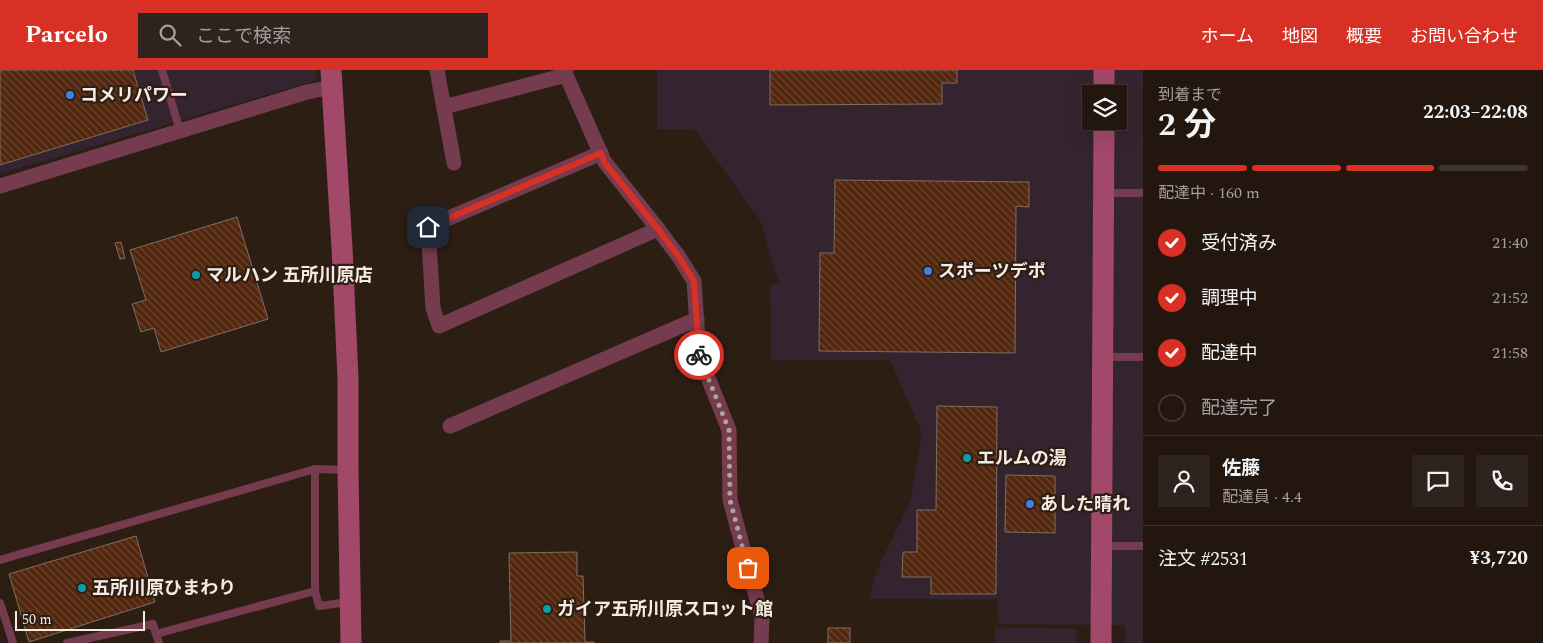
<!DOCTYPE html>
<html lang="ja">
<head>
<meta charset="utf-8">
<style>
  body { margin:0; font-family:Spectral,"Noto Sans JP",serif; background:#2e231d; color:#f1f3f6; height:100vh; display:flex; flex-direction:column; font-size:19px; white-space:nowrap }
  * { box-sizing:border-box; margin:0 }
  p { font-size:16px; color:#a29f9e }
  .icon { flex:none; width:28px; height:28px; fill:none; stroke:currentColor; stroke-width:2; stroke-linecap:round; stroke-linejoin:round }
  .map { position:relative; flex:1; overflow:hidden }
  .drawer { display:flex; flex-direction:column; background:#22160f; width:400px }
  .drawer>* { flex:none }
  .controls { position:absolute; left:1082px; top:15px; display:grid; gap:10px }
  .controls a { display:grid; place-items:center; width:45px; height:45px; border-radius:0px; background:#22160f; box-shadow:0 5px 20px #0002,0 0 0 1px #3f352f; font-size:25px }
  .scale { position:absolute; left:15px; bottom:12px; width:130px; box-sizing:border-box; padding-left:5px; border:2px solid #f5ebe4; border-top:0; font-size:14px; line-height:18px; white-space:nowrap; color:#f5ebe4; -webkit-text-stroke:4px #2d1e14; paint-order:stroke }
  .pin { position:absolute; display:grid; place-items:center; width:42px; height:42px; color:#fff; margin:-21px; border-radius:10px; box-shadow:0 2px 8px #0006 }
  .courier { position:absolute; display:grid; place-items:center; width:50px; height:50px; margin:-25px; border:4px solid #d93025; border-radius:50%; background:#fff; color:#222; box-shadow:0 1px 6px #0007 }
  .overview em { font-style:normal; font-weight:700 }
  .overview div { display:flex; flex-direction:column-reverse }
  .overview { display:flex; align-items:center; justify-content:space-between; height:85px; padding:0 15px }
  h1 { font-size:32px; font-weight:700; line-height:38px }
  .bar { display:grid; grid-template-columns:repeat(4,1fr); gap:8px 5px; align-content:center; height:60px; padding:0 15px }
  .bar i { height:6px; border-radius:4px; background:#3f352f }
  .bar .on { background:#d93025 }
  .bar p { grid-column:span 4 }
  .line { display:flex; align-items:center; gap:12px; padding:0 15px; border-top:1px solid #3f352f }
  .line div { flex:1 }
  .round { display:grid; place-items:center; flex:none; width:52px; height:52px; border-radius:0px; background:#2e231d }
  ol { padding:0 15px; list-style:none }
  li { display:flex; align-items:center; gap:15px; height:55px }
  li p { margin-inline-start:auto }
  li .icon { padding:5px; border-radius:50%; background:#d93025; color:#fff; stroke-width:4 }
  li:last-child { color:#a29f9e }
  li i { width:28px; height:28px; border:2px solid #3f352f; border-radius:50% }
  header { display:flex; align-items:center; gap:30px; box-sizing:border-box; height:70px; padding:0 25px; background:#d93025; color:#fff }
  header strong { font-size:24px }
  nav { display:flex; gap:28px; margin-inline-start:auto; font-size:18px }
  .search { width:350px; height:45px; background:#2e231d; display:flex; align-items:center; gap:12px; box-sizing:border-box; padding:0 18px; border-radius:0px; color:#a29f9e; font-size:19px }
  main { display:flex; flex:1; min-height:0 }
  .map>svg:first-child { display:block }
</style>
</head>
<body>
<header>
<strong>Parcelo</strong>
<div class="search"><svg class="icon" aria-label="search" viewBox="0 0 24 24"><circle cx="10" cy="10" r="6"/><path d="M15 15l6 6"/></svg>ここで検索</div>
<nav><a>ホーム</a><a>地図</a><a>概要</a><a>お問い合わせ</a></nav>
</header>
<main>
<div class="map">
<svg width="1143" height="573" viewBox="0 0 1143 573">
  <defs>
    <pattern id="building-back-hatch" width="6" height="6" patternUnits="userSpaceOnUse" patternTransform="scale(1.25)"><rect width="6" height="6" fill="#52270e"/><path d="M-1 5l2 2M0 0l6 6M5-1l2 2" fill="none" stroke="#6c4631"/></pattern>
  </defs>
  <rect width="100%" height="100%" fill="#2d1e14"/>
  <g fill="#33242f" fill-rule="evenodd">
    <path d="M0 0H316L317 10 0 104Z"/>
    <path d="M657 0H1143V573H1125V555L999 554 997 529H869L877 500 911 430 922 363 890 290H771L770 215 779 213 760 150 695 60 657 59ZM1091 24H1119V51H1091Z"/>
    <path d="M995 557 1076 559 1077 573H995Z"/>
  </g>
  <g fill="url(#building-back-hatch)" stroke="#806d63">
    <path d="M0 0H133L148 50 0 95Z"/>
    <path d="M770 0H957V13H942V34L770 35Z"/>
    <path d="M835 110 1029 112V137L1016 136 1015 283 819 281 820 183H834Z"/>
    <path d="M237 147 268 249 161 282 154 258 141 262 132 234 146 230 130 180Z"/>
    <path d="M121 172 125 188 120 189 115 173Z"/>
    <path d="M937 336 997 337 996 524H931V507H902L903 482H917V440H936Z"/>
    <path d="M1006 405 1055 406V463L1005 462Z"/>
    <path d="M136 466 155 532 29 572 9 504Z"/>
    <path d="M577 482V506H583L585 572H594V573H500V571H511L509 483Z"/>
    <rect x="828" y="558" width="22" height="15"/>
  </g>
  <g fill="none" stroke-linecap="round" stroke-linejoin="round">
    <g stroke="#753c4f" stroke-width="8">
      <path d="M162 0 180 61"/>
      <path d="M1105 123H1143"/>
      <path d="M1105 287H1143"/>
      <path d="M1104 476H1143"/>
      <path d="M0 490 315 399"/>
      <path d="M315 521V399L346 400"/>
      <path d="M0 533 13 573"/>
      <path d="M67 573 153 554 156 564"/>
      <path d="M159 573 156 564 315 521 319 536 348 532"/>
    </g>
    <g stroke="#753c4f" stroke-width="15">
      <path d="M437 0 454 93"/>
      <path d="M566 0V5L604 91 658 159 679 187 694 211 699 285 729 360 730 430 762 548 761 573"/>
      <path d="M444 37 566 5"/>
      <path d="M601 83 428 157 433 238 439 256 658 159"/>
      <path d="M0 116 307 22 332 17"/>
      <path d="M450 356 697 249"/>
    </g>
    <g stroke="#a24868" stroke-width="21">
      <path d="M331 0 342 178 348 308V400L351 573"/>
      <path d="M1104 24V0"/>
      <path d="M1101 573 1104 51"/>
    </g>
  </g>
  <g fill="none" stroke-linecap="round" stroke-linejoin="round">
    <path stroke="#afa39b" stroke-width="5" stroke-dasharray="0 9" d="M699 285 729 360 730 430 748 498"/>
    <path stroke="#d93025" stroke-width="6" d="M428 157 601 83 604 92 658 159 679 187 694 211 699 285"/>
  </g>
  <g fill="#3f7fe0" stroke="#2d1e14" stroke-width="2">
    <circle cx="70" cy="25" r="5"/>
    <circle cx="928" cy="201" r="5"/>
    <circle cx="1030" cy="434" r="5"/>
  </g>
  <g fill="#0f9aa8" stroke="#2d1e14" stroke-width="2">
    <circle cx="196" cy="205" r="5"/>
    <circle cx="967" cy="388" r="5"/>
    <circle cx="82" cy="518" r="5"/>
    <circle cx="547" cy="539" r="5"/>
  </g>
  <g text-anchor="middle" stroke-width="4.5" stroke-linejoin="round" paint-order="stroke">
    <g font-size="18" font-weight="bold" fill="#f5ebe4" stroke="#2d1e14" text-anchor="start">
      <text x="80" y="31">コメリパワー</text>
      <text x="938" y="207">スポーツデポ</text>
      <text x="206" y="211">マルハン 五所川原店</text>
      <text x="977" y="394">エルムの湯</text>
      <text x="1040" y="440">あした晴れ</text>
      <text x="92" y="524">五所川原ひまわり</text>
      <text x="557" y="545">ガイア五所川原スロット館</text>
    </g>
  </g>
</svg>
<div class="controls">
<a><svg class="icon" aria-label="layers" viewBox="0 0 24 24"><path d="M12 4l9 5-9 5-9-5zM3 14l9 5 9-5"/></svg></a>
</div>
<div class="scale">50 m</div>
<div class="pin" style="left:748px;top:498px;background:#ea580c"><svg class="icon" aria-label="bag" viewBox="0 0 24 24"><path d="M5 8h14l-1 12H6zM9 8a3 3 0 0 1 6 0"/></svg></div>
<div class="pin" style="left:428px;top:157px;background:#1f2937"><svg class="icon" aria-label="home" viewBox="0 0 24 24"><path d="M3 11l9-7 9 7M6 9v11h12V9"/></svg></div>
<div class="courier" style="left:699px;top:285px"><svg class="icon" aria-label="bike" viewBox="0 0 24 24"><circle cx="6" cy="16" r="4"/><circle cx="18" cy="16" r="4"/><path d="M6 16l4-8h5l3 8M10 8l3 8H6M13 5h3"/></svg></div>
</div>
<section class="drawer">
<div class="overview"><div><h1>2 分</h1><p>到着まで</p></div><em>22:03–22:08</em></div>
<div class="bar"><i class="on"></i><i class="on"></i><i class="on"></i><i></i><p>配達中 · 160 m</p></div>
<ol>
<li><svg class="icon" aria-label="check" viewBox="0 0 24 24"><path d="M5 12l5 5 9-10"/></svg>受付済み<p>21:40</p></li>
<li><svg class="icon" aria-label="check" viewBox="0 0 24 24"><path d="M5 12l5 5 9-10"/></svg>調理中<p>21:52</p></li>
<li><svg class="icon" aria-label="check" viewBox="0 0 24 24"><path d="M5 12l5 5 9-10"/></svg>配達中<p>21:58</p></li>
<li><i></i>配達完了</li>
</ol>
<div class="line" style="height:90px"><a class="round"><svg class="icon" aria-label="person" viewBox="0 0 24 24"><circle cx="12" cy="8" r="4"/><path d="M4 21q1-7 8-7t8 7"/></svg></a><div><b>佐藤</b><p>配達員 · 4.4</p></div><a class="round"><svg class="icon" aria-label="chat" viewBox="0 0 24 24"><path d="M4 5h16v11H9l-5 4z"/></svg></a><a class="round"><svg class="icon" aria-label="phone" viewBox="0 0 24 24"><path d="M5 4h4l2 5-3 2q2 4 5 5l2-3 5 2v4C11 20 4 13 5 4z"/></svg></a></div>
<div class="line" style="height:65px"><div>注文 #2531</div><b>¥3,720</b></div>
</section>
</main>
</body>
</html>
